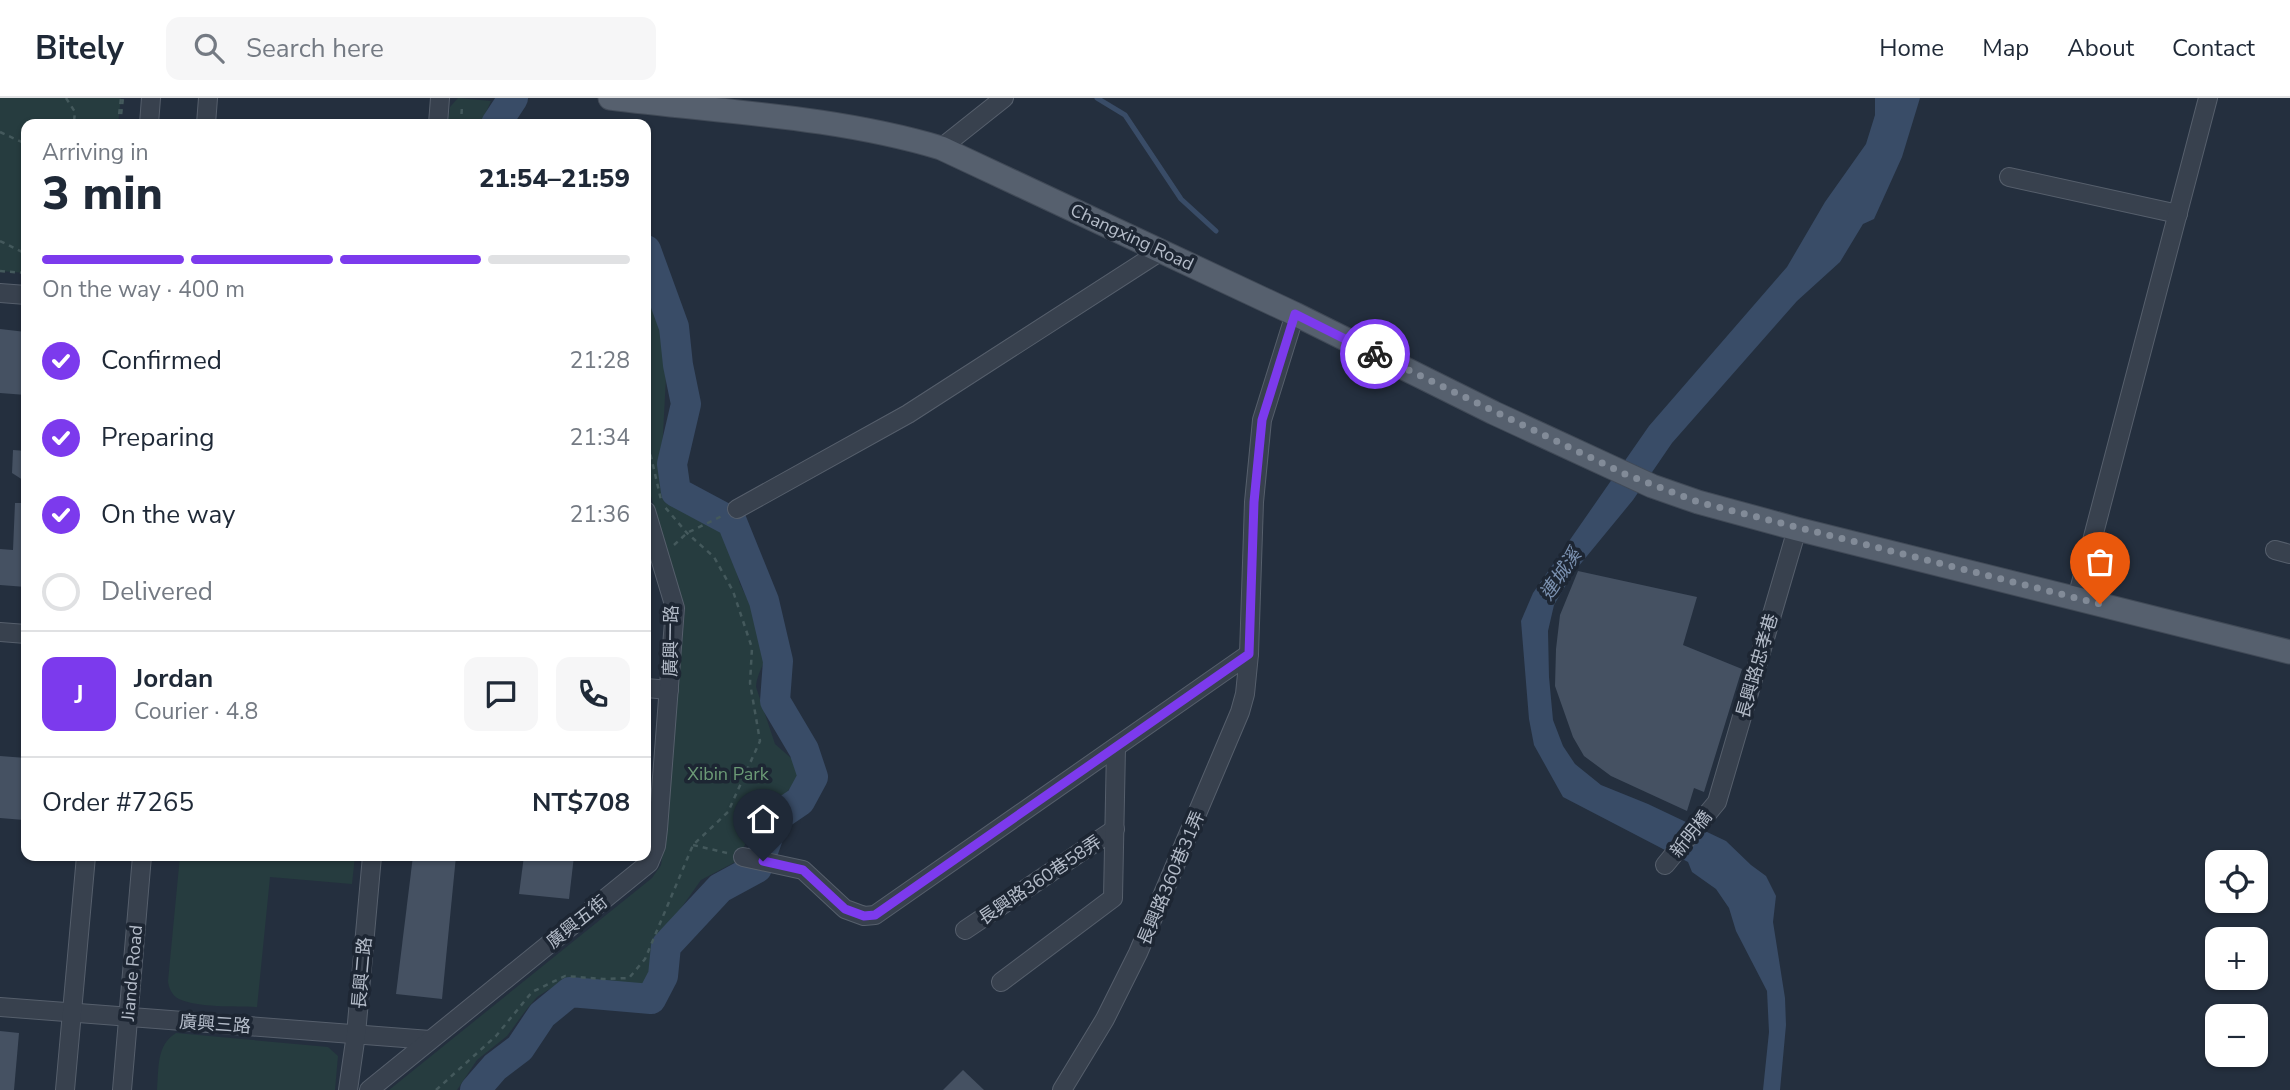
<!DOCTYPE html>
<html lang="en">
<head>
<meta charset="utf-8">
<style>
  body { margin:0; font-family:"Nunito Sans","Noto Sans TC",sans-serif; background:#f6f6f7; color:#1f2937; height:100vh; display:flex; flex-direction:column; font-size:26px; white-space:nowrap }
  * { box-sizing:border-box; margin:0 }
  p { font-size:23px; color:#747a83 }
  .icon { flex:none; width:38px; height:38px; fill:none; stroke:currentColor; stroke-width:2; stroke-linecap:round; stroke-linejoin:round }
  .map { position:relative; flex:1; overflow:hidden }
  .side { position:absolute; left:21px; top:21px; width:630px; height:742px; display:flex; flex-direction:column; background:#fff; border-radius:14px; box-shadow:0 2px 5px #0004 }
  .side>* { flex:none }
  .fabs { position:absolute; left:2205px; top:752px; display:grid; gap:14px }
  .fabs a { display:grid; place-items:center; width:63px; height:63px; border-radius:14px; background:#fff; box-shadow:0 2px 5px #0004; font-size:35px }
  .pin { position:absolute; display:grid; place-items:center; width:60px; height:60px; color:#fff; margin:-72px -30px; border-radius:50% 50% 50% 0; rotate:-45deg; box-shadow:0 0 7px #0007 }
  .pin .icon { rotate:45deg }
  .courier { position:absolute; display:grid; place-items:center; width:70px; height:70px; margin:-35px; border:5px solid #7c3aed; border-radius:50%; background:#fff; color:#222; box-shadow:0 2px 9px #0007 }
  .headline em { font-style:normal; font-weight:800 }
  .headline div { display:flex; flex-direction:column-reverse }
  .headline { display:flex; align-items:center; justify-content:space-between; height:119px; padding:0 21px }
  h1 { font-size:46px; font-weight:800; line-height:52px }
  .bar { display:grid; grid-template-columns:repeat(4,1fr); gap:10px 7px; align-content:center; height:84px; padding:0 21px }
  .bar i { height:9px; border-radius:5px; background:#e0e1e3 }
  .bar .current { background:#7c3aed }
  .bar p { grid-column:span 4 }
  .line { display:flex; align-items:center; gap:18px; padding:0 21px; border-top:2px solid #e0e1e3 }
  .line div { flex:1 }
  .round { display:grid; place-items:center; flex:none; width:74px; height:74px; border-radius:14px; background:#f6f6f7 }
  ol { padding:0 21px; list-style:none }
  li { display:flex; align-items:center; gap:21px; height:77px }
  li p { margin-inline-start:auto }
  li .icon { padding:7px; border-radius:50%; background:#7c3aed; color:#fff; stroke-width:4 }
  li:last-child { color:#747a83 }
  li i { width:38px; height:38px; border:4px solid #e0e1e3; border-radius:50% }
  header { display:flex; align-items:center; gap:42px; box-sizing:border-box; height:98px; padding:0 35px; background:#fff; border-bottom:2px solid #e0e1e3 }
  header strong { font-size:33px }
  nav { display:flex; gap:38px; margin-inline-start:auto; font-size:24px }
  .search { width:490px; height:63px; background:#f6f6f7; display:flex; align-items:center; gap:18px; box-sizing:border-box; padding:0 24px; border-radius:14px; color:#747a83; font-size:26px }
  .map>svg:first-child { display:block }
</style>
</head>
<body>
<header>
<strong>Bitely</strong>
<div class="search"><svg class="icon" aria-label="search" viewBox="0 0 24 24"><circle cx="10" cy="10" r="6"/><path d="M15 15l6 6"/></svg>Search here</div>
<nav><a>Home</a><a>Map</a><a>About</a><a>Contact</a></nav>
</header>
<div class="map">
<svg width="2290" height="992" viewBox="0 0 2290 992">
  <rect width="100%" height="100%" fill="#242f3e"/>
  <g fill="#263c3f">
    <path d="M0 0H121L118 26H26V175L0 173Z"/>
    <path d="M458 0 491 3 481 26H448L450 9Z"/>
    <path d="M646 189 662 233 667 260 661 374 663 391 666 396 678 407 705 415 727 442 740 486 769 543C770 560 757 572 756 589L775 646 799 667 801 678 751 734 737 763 701 782 662 837 655 858 654 885 652 890 643 893 624 892 579 887 548 892 537 899 526 912 507 938 477 962 457 992H389L652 780 661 767 665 740 685 511 646 382Z"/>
    <path d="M180 758H355L352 786 270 779 257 909C236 908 198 910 179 901 172 897 169 891 168 883Z"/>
    <path d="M176 935 328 949 338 958 335 992H157C159 971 156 947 176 935Z"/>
  </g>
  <path fill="#394c67" d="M1875 0H1920L1902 59 1874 121 1863 126 1840 164 1797 203 1672 345 1633 402 1573 475 1554 507 1548 533 1549 579 1553 622 1563 648 1575 666 1601 687 1648 706 1726 743 1751 767 1766 778 1776 798 1773 824 1785 900 1786 927 1780 992H1763L1769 934 1767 893 1736 833 1729 810 1716 791 1692 774 1688 764 1563 699 1534 647 1529 621 1521 523 1533 495 1649 328 1787 169 1825 104 1866 46 1875 17Z"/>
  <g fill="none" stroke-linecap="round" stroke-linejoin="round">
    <path stroke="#394c67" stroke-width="5" d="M1097 0 1125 17 1181 101 1216 133"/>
    <g stroke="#394c67" stroke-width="30">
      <path d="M496 26 513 0"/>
      <path d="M475 992 495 969 520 950 542 917 570 894 651 901 663 878 666 848 720 790 757 770 775 720 800 703 813 679 804 652 775 603 778 563 764 503 732 424 676 394 672 366 686 306 678 267 674 229 646 152"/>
    </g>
  </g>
  <g fill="#455162">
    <path d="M0 231 26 234V297L0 295Z"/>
    <path d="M13 352 26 353V384L12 375Z"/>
    <path d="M15 405H26V489L0 487V451L13 452Z"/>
    <path d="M1578 473 1697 499 1683 547 1742 571 1704 694 1694 690 1687 713 1611 678 1584 658 1573 639 1555 588 1556 551 1560 517Z"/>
    <path d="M0 658 26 660 24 722 0 720Z"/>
    <path d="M413 758H456L442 901 396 896Z"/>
    <path d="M524 758H574L569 801 519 796Z"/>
    <path d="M0 933 19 935 14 992H0Z"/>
    <path d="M963 972 984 992H943Z"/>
  </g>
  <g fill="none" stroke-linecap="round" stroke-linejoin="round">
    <g stroke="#565f6c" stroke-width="20">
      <g id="minor">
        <path d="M149 26 151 0"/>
        <path d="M206 26 208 0"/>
        <path d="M438 26 440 0"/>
        <path d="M941 50 1004 0"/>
        <path d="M2009 79 2178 116"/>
        <path d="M0 195 26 197"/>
        <path d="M737 411 908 316 1161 153"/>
        <path d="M2275 452 2290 456"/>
        <path d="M2077 500 2208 0"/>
        <path d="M0 534 26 536"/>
        <path d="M646 590 669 592"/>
        <path d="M743 759 803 772 845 811 864 818 875 817 1249 556"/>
        <path d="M1665 767 1717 704 1797 431"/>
        <path d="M965 832 1115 731"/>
        <path d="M1001 884 1113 800 1116 649"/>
        <path d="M0 909 430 942"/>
        <path d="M65 992 86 758"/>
        <path d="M122 992 142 758"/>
        <path d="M348 992 356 936 372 758"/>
        <path d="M369 992 649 765 656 748 658 731 675 510 646 413"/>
        <path d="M1062 992 1105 921 1138 855 1240 614 1245 596 1249 556 1254 404 1262 322 1295 216"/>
      </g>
    </g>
    <g stroke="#414a57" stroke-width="25">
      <path id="major" d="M610 0C720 14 834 18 941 50L1295 216 1494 315 1652 388 1698 404 1797 431 2290 554"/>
    </g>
    <g stroke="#44595c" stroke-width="2.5" stroke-dasharray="5 5" stroke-linecap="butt">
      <path d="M66 0 75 14 74 23 70 26"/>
      <path d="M118 26 121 0"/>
      <path d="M120 26 123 0"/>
      <path d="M461 26 462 7"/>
      <path d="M0 34 26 46"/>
      <path d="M0 143 26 156"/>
      <path d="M0 173 26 175"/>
      <path d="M646 337 661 402"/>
      <path d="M674 447 687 435 722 418"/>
      <path d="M693 747 727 755"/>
      <path d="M436 992 496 938 532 894 565 878 603 881 629 880 645 861 693 747 728 714 760 643 750 585 752 550 733 493 714 459 687 435 664 408"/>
    </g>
    <use href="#minor" stroke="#38414e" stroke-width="18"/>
    <use href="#major" stroke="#56606e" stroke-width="23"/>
  </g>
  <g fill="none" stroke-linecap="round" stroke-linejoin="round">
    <path stroke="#828b98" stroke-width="7" stroke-dasharray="0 12.6" d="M1375 256 1625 376 1698 404 2100 506"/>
    <path stroke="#7c3aed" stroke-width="9" d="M763 763 803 772 845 811 864 818 875 817 1249 556 1254 404 1262 322 1295 216 1375 256"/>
  </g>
  <g text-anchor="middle" stroke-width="7" stroke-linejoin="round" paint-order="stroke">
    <g font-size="18" fill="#b4bcc9" stroke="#1d2633">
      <text transform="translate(1132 139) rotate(25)" y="6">Changxing Road</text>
      <text transform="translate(671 543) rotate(-89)" y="6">廣興一路</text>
      <text transform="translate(1757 568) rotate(-74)" y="6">長興路忠孝巷</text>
      <text transform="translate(1691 736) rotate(-51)" y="6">新明橋</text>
      <text transform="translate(1171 780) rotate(-67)" y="6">長興路360巷31弄</text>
      <text transform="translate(1040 782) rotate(-34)" y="6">長興路360巷58弄</text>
      <text transform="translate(577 824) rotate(-39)" y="6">廣興五街</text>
      <text transform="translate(132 875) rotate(-85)" y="6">Jiande Road</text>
      <text transform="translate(362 875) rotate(-85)" y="6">長興二路</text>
      <text transform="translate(215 926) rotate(4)" y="6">廣興三路</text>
    </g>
    <g font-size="18" fill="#6b9a76" stroke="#1d2633">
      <text x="728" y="682">Xibin Park</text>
    </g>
    <g font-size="19" font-style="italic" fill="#7c92b1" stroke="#1d2633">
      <text transform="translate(1560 476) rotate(-56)" y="7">連城溪</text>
    </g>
  </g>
</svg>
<div class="fabs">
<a><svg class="icon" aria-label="locate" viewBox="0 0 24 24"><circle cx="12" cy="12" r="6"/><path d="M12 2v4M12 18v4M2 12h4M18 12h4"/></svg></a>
<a>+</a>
<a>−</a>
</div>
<div class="pin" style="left:2100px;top:506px;background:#ea580c"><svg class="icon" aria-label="bag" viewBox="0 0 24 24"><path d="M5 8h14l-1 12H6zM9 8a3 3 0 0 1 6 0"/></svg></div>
<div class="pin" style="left:763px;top:763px;background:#1f2937"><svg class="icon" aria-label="home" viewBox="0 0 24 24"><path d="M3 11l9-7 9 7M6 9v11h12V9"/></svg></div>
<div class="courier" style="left:1375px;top:256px"><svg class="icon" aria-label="bike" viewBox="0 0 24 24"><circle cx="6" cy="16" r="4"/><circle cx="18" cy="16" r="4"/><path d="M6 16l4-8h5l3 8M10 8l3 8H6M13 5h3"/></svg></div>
<section class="side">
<div class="headline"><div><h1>3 min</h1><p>Arriving in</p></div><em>21:54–21:59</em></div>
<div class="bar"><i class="current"></i><i class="current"></i><i class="current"></i><i></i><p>On the way · 400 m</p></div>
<ol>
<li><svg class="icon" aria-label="check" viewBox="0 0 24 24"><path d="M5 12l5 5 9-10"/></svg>Confirmed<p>21:28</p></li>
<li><svg class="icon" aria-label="check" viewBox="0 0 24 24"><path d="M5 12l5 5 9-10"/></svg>Preparing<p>21:34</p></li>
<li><svg class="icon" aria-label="check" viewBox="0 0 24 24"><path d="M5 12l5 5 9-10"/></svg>On the way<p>21:36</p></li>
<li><i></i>Delivered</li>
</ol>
<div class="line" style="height:126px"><b class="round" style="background:#7c3aed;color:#fff">J</b><div><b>Jordan</b><p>Courier · 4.8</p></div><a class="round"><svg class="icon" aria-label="chat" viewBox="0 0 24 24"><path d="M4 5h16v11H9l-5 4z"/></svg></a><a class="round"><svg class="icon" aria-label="phone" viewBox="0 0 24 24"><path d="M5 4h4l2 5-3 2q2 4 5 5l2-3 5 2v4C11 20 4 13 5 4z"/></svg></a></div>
<div class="line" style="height:91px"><div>Order #7265</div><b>NT$708</b></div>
</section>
</div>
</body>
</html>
